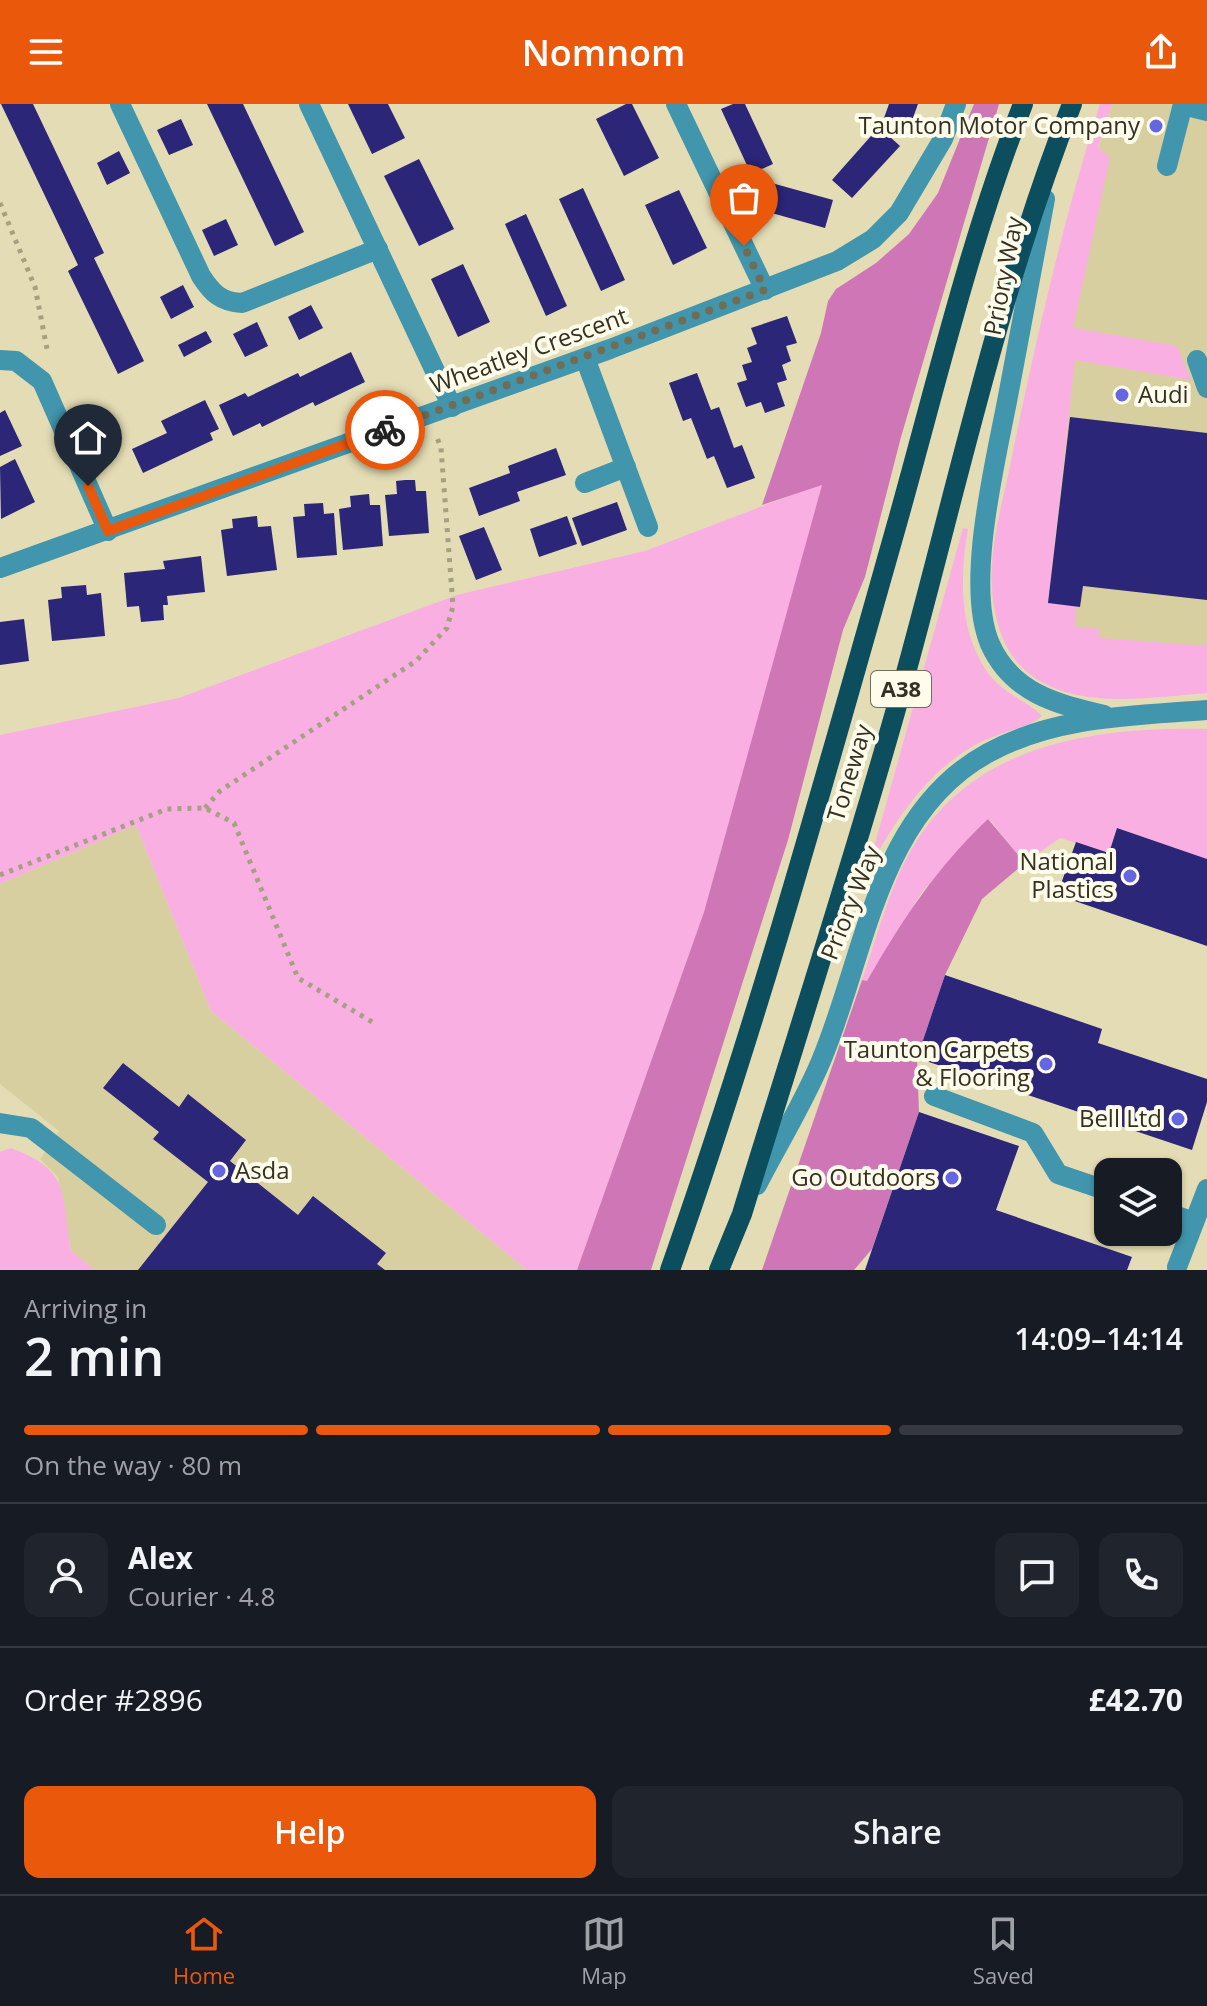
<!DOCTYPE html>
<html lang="en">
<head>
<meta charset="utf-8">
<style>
  body { margin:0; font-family:"Open Sans",sans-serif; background:#20242c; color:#f1f3f6; height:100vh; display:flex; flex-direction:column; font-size:30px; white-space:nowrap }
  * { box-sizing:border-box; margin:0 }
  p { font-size:26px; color:#9ea1a6 }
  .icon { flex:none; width:44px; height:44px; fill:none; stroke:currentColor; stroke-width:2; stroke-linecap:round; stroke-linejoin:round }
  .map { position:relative; height:1166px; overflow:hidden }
  .details { display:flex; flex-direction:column; background:#171b24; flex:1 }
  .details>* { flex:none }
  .fabs { position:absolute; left:1094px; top:1054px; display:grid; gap:16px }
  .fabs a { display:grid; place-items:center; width:88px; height:88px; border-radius:16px; background:#171b24; box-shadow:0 2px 6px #0004; font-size:40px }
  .pin { position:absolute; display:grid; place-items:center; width:68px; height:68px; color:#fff; margin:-82px -34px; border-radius:50% 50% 50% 0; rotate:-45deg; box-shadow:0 0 8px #0007 }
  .pin .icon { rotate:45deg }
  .courier { position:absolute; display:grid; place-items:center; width:80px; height:80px; margin:-40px; border:6px solid #ea580c; border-radius:50%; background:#fff; color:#222; box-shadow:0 2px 10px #0007 }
  .headline em { font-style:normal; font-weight:600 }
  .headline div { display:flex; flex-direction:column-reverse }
  .headline { display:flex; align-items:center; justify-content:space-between; height:136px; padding:0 24px }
  h1 { font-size:52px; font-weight:600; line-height:60px }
  .bar { display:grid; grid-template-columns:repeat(4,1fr); gap:12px 8px; align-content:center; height:96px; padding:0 24px }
  .bar i { height:10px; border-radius:6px; background:#363941 }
  .bar .selected { background:#ea580c }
  .bar p { grid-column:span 4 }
  .line { display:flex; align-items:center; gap:20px; padding:0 24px; border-top:2px solid #363941 }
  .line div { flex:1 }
  .round { display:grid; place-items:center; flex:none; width:84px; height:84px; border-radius:16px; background:#20242c }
  .primary-button { display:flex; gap:16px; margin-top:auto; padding:16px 24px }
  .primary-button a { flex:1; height:92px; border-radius:16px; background:#ea580c; color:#fff; font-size:32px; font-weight:600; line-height:92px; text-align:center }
  .primary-button a+a { background:#20242c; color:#f1f3f6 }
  header { display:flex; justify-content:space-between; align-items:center; height:104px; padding:0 24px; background:#ea580c; color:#fff; font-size:36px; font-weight:600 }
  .dock { display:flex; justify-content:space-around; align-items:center; height:112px; border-top:2px solid #363941; background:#171b24; font-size:22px; color:#9ea1a6 }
  .dock a { display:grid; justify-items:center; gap:4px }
  .dock .selected { color:#ea580c }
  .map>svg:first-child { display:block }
</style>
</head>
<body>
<header><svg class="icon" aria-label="menu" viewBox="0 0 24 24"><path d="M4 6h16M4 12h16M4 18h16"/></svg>Nomnom<svg class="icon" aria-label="share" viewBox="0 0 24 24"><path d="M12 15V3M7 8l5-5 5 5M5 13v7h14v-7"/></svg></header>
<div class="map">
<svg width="1207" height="1166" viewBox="0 0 1207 1166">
  <rect width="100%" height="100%" fill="#e3dcb4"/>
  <g fill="#d8cfa0">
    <path d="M1112 0H1207V577L1021 519 1098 44Z"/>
    <path d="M136 721 211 907 527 1166H95L71 1147 58 1073 40 1055 59 1027 0 980V780Z"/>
  </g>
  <g fill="#faafe3">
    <path d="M1100 0H1112L1098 43 1110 54 1073 224 1177 242 1191 276 1075 256 1048 498 1076 502 1075 523 1099 525V534L1207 542V589C1152 593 1084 606 1035 574 1005 555 994 518 992 484 989 440 1005 390 1013 347 1037 230 1064 114 1100 0Z"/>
    <path d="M823 379 704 808 577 1166H527L211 907 136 721 0 780V631L179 594 457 491 645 447Z"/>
    <path d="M963 424 968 425C959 474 959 534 992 574 1007 591 1027 597 1042 612 1032 622 1000 629 985 636 935 660 905 702 878 748L873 747Z"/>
    <path d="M1207 625V755L1117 724 1109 749 1060 734 1025 759 989 715 922 788 867 877 862 876C879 828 892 771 922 729 986 637 1102 623 1207 625Z"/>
    <path d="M11 1044C72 1067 61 1089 71 1147L95 1166H0V1048Z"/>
  </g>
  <g fill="#cf77b6">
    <path d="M974 0H999L901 333 865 473 843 526 788 736 651 1166H577L704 808 822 381 762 401 821 229 828 197 836 185 876 159 909 130 938 89Z"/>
    <path d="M988 715 1025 759 982 795 945 871 917 954 919 1008 872 1145 854 1166H762L862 876 867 877C902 816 937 763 988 715Z"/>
  </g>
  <g fill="#2b2678">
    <path d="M1 0H33L104 149 94 154 144 257 118 270 68 167 78 161Z"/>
    <path d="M207 0H243L304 128 275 142Z"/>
    <path d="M348 0H388L405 34 372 50Z"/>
    <path d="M626 0H632L659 54 624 72 596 15Z"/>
    <path d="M733 0H745L773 60 751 70 721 5Z"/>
    <path d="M889 0H918L910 22 884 14Z"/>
    <path d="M181 15 193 41 169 51 157 26Z"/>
    <path d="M879 23 900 42 852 94 832 76Z"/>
    <path d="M119 47 130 69 107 81 97 59Z"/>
    <path d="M419 55 454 125 419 142 384 72Z"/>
    <path d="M768 78 833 96 825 124 761 106Z"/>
    <path d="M583 84 625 176 601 187 559 95Z"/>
    <path d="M679 86 707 144 673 161 645 101Z"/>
    <path d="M526 110 567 202 546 212 505 120Z"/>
    <path d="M226 115 238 141 214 152 202 126Z"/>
    <path d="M463 160 490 218 458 233 431 175Z"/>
    <path d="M183 181 194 203 171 215 160 193Z"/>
    <path d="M311 201 323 224 299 236 288 213Z"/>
    <path d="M787 212 797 239 786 242 791 257 782 261 787 276 777 279 785 302 765 309 761 298 746 303 737 279 747 276 742 261 752 258 747 244 757 240 751 224Z"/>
    <path d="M257 218 268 242 245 253 233 230Z"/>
    <path d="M206 227 212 238 184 253 178 241Z"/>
    <path d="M351 248 365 278 315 302 313 298 262 323 260 319 233 332 219 301 245 289 248 293 298 269 300 273Z"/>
    <path d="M697 269 711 306 719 303 734 344 742 341 755 374 727 384 714 352 707 355 691 314 683 317 669 279Z"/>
    <path d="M205 296 219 325 210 329 213 336 143 369 132 345 167 329 161 317Z"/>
    <path d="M5 306 22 342 0 352V309Z"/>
    <path d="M1070 313 1207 329V496L1083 482 1080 503 1048 499Z"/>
    <path d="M556 344 566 371 517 388 520 397 479 412 469 384 510 369 508 362Z"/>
    <path d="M15 355 35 398 1 415 0 363Z"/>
    <path d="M405 376H415L416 387H426L429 429 389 432 385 391 397 390 396 377Z"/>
    <path d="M369 390 370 401H380L383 442 343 446 339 405 351 403 350 392Z"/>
    <path d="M617 398 627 426 582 442 572 414Z"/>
    <path d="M323 399 324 410 334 409 337 451 297 454 293 413 305 412 304 400Z"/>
    <path d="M257 412 258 423 271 422 277 466 227 472 221 426 233 424 232 415Z"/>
    <path d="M567 412 577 440 539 453 530 425Z"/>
    <path d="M484 423 502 466 476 476 459 432Z"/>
    <path d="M201 452 205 488 167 492 168 501H163L164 516 141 518 139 502 127 503 124 469 165 465 163 457Z"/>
    <path d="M86 481 87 491 101 489 105 532 52 537 48 496 62 494 61 483Z"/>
    <path d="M24 515 29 557 0 561V518Z"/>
    <path d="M1117 724 1207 755V842L1057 791 1076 738 1109 749Z"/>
    <path d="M945 871 1102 925 1098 939 1207 975V998L1192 1046 917 954Z"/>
    <path d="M123 959 179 1003 188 990 246 1036 230 1057 298 1111 313 1092 386 1149 377 1160 385 1166H138L208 1078 153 1035 159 1028 103 984Z"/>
    <path d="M919 1008 1019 1042 996 1106 1132 1153 1127 1166H865Z"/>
  </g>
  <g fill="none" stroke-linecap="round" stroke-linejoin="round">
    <g stroke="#a5a081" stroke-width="5" stroke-dasharray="4 6" stroke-linecap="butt">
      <path d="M0 99 35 183 48 250"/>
      <path d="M205 704 220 687 416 557 447 524 453 502 441 344 436 331"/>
      <path d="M0 771 167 705 205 704 234 719 298 874 374 919"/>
    </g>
    <g stroke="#4195ac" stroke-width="20">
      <path d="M120 0 201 172C212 189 221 198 242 199L378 145"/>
      <path d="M309 0 452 303"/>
      <path d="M676 0 765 186"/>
      <path d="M1183 1 1207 7"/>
      <path d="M1167 62 1183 0"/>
      <path d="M1045 95C1033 159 1021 223 1009 287 997 352 964 479 990 540 1012 589 1056 600 1104 611"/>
      <path d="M585 254 648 423"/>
      <path d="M0 256 16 257 42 277 108 427"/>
      <path d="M1197 256 1207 284"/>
      <path d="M585 379 626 363"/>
      <path d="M0 464 610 245 837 157 873 135 899 109 943 35 956 0"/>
      <path d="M934 992 1033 1029 1058 1070 1108 1087"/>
      <path d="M0 1019 31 1024 156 1121"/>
      <path d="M757 1081C778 1040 803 1000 821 957 865 853 877 709 988 649 1055 612 1133 612 1207 606"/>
      <path d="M1168 1109 1194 1118"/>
      <path d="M1177 1163 1207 1085"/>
    </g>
    <g stroke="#0d4e5e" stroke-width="20">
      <path d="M670 1166C757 920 827 667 898 416 937 277 970 135 1023 0"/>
      <path d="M719 1166 742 1110C792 946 845 784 892 619 951 413 993 201 1072 0"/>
    </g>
  </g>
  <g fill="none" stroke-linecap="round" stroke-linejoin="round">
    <path stroke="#716d55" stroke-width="8" stroke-dasharray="0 14.4" d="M385 326 765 186 744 142"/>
    <path stroke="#ea580c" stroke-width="10" d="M88 382 108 427 385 326"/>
  </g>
  <g fill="#6567e0" stroke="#fffcec" stroke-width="3">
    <circle cx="1156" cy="22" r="8"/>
    <circle cx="1122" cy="291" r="8"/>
    <circle cx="1130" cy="772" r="8"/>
    <circle cx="1046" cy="960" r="8"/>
    <circle cx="1178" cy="1015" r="8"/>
    <circle cx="219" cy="1067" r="8"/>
    <circle cx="952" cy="1074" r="8"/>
  </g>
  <g text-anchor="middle" stroke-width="8" stroke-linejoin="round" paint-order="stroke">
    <rect fill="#fffcec" stroke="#716e5f" stroke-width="2" x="871" y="567" width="60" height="36" rx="6"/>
    <g font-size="22" font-weight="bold" fill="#343122">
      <text x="901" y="593">A38</text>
    </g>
    <g font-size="24" fill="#343122" stroke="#fffcec" text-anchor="end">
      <text x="1140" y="30">Taunton Motor Company</text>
      <text x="1138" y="299" text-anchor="start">Audi</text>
      <text x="1114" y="766">National<tspan x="1114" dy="28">Plastics</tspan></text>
      <text x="1030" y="954">Taunton Carpets<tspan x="1030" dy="28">&amp; Flooring</tspan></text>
      <text x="1162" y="1023">Bell Ltd</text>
      <text x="235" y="1075" text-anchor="start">Asda</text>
      <text x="936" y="1082">Go Outdoors</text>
    </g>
    <g font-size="24" fill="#343122" stroke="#fffcec">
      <text transform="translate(1004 172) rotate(-79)" y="8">Priory Way</text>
      <text transform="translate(529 247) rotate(-20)" y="8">Wheatley Crescent</text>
      <text transform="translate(850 669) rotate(-73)" y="8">Toneway</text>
      <text transform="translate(851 799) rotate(-68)" y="8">Priory Way</text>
    </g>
  </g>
</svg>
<div class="fabs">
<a><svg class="icon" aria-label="layers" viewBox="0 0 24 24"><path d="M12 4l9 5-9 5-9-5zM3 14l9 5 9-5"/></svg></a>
</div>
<div class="pin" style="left:744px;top:142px;background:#ea580c"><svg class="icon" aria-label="bag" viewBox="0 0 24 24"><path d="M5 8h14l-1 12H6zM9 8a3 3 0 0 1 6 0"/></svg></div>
<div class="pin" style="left:88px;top:382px;background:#1f2937"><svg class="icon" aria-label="home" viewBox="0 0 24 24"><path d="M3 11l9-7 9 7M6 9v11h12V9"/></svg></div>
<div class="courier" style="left:385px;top:326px"><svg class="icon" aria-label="bike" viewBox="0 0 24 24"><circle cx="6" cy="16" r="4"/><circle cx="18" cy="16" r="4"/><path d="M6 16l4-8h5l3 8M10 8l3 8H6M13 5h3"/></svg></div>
</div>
<section class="details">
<div class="headline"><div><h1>2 min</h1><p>Arriving in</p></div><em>14:09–14:14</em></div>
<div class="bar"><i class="selected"></i><i class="selected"></i><i class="selected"></i><i></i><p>On the way · 80 m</p></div>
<div class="line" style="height:144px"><a class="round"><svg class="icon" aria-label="person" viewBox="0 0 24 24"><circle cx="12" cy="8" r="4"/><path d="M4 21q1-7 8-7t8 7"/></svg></a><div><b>Alex</b><p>Courier · 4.8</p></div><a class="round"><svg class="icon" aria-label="chat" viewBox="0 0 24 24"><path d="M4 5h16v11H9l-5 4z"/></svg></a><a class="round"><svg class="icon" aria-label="phone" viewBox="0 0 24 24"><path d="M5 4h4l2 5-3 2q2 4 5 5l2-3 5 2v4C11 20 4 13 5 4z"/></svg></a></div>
<div class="line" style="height:104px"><div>Order #2896</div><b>£42.70</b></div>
<div class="primary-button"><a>Help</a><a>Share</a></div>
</section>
<nav class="dock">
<a class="selected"><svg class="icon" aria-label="home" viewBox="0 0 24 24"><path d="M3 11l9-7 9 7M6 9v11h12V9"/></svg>Home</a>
<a><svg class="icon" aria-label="map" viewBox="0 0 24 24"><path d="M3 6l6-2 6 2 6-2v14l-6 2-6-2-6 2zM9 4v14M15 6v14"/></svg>Map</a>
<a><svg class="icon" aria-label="saved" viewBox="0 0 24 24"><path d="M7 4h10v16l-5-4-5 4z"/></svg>Saved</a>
</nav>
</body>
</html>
